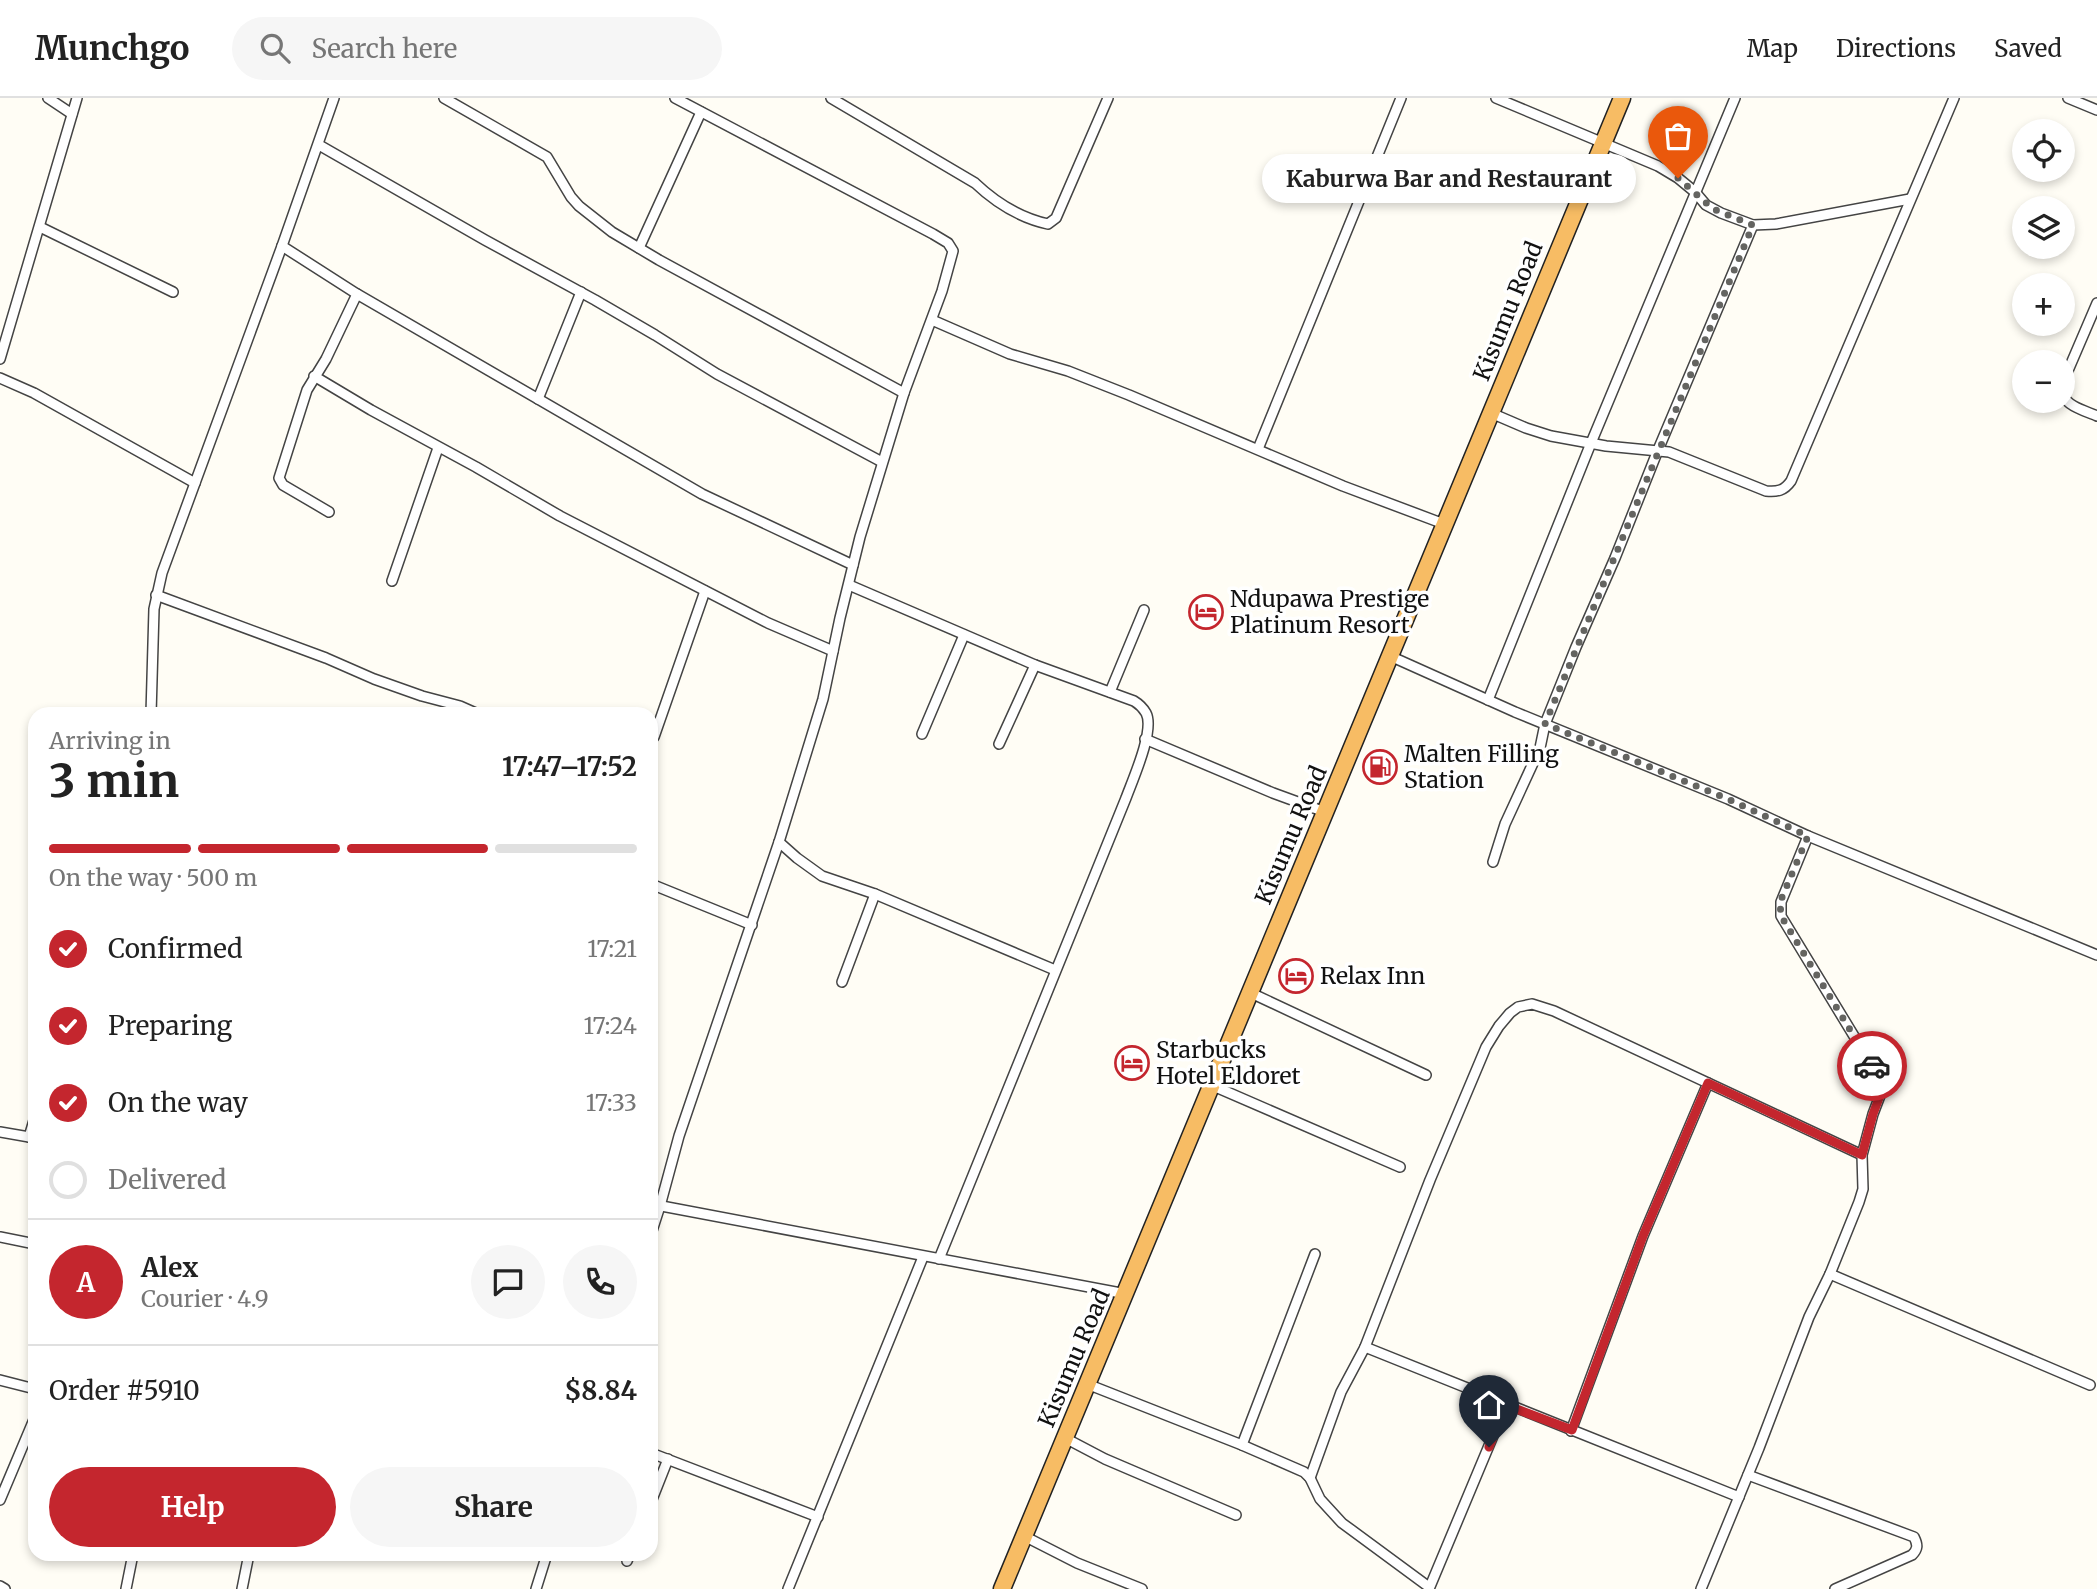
<!DOCTYPE html>
<html lang="en">
<head>
<meta charset="utf-8">
<style>
  body { margin:0; font-family:Merriweather,serif; background:#f6f6f6; color:#222; height:100vh; display:flex; flex-direction:column; font-size:26px; white-space:nowrap }
  * { box-sizing:border-box; margin:0 }
  p { font-size:23px; color:#767676 }
  .icon { flex:none; width:38px; height:38px; fill:none; stroke:currentColor; stroke-width:2; stroke-linecap:round; stroke-linejoin:round }
  .map { position:relative; flex:1; overflow:hidden }
  .side { position:absolute; left:28px; top:609px; width:630px; height:854px; display:flex; flex-direction:column; background:#fff; border-radius:21px; box-shadow:0 4px 10px #0003 }
  .side>* { flex:none }
  .fabs { position:absolute; left:2012px; top:21px; display:grid; gap:14px }
  .fabs a { display:grid; place-items:center; width:63px; height:63px; border-radius:50%; background:#fff; box-shadow:0 4px 10px #0003; font-size:35px }
  .pin { position:absolute; display:grid; place-items:center; width:60px; height:60px; color:#fff; margin:-72px -30px; border-radius:50% 50% 50% 0; rotate:-45deg; box-shadow:0 0 7px #0007 }
  .pin .icon { rotate:45deg }
  .courier { position:absolute; display:grid; place-items:center; width:70px; height:70px; margin:-35px; border:5px solid #c4262e; border-radius:50%; background:#fff; color:#222; box-shadow:0 2px 9px #0007 }
  .bubble { position:absolute; height:49px; border-radius:24px; background:#fff; box-shadow:0 4px 10px #0003; font-size:23px; font-weight:700; line-height:49px; text-align:center }
  .head em { font-style:normal; font-weight:700 }
  .head div { display:flex; flex-direction:column-reverse }
  .head { display:flex; align-items:center; justify-content:space-between; height:119px; padding:0 21px }
  h1 { font-size:46px; font-weight:700; line-height:52px }
  .bar { display:grid; grid-template-columns:repeat(4,1fr); gap:10px 7px; align-content:center; height:84px; padding:0 21px }
  .bar i { height:9px; border-radius:5px; background:#e0e0e0 }
  .bar .on { background:#c4262e }
  .bar p { grid-column:span 4 }
  .line { display:flex; align-items:center; gap:18px; padding:0 21px; border-top:2px solid #e0e0e0 }
  .line div { flex:1 }
  .round { display:grid; place-items:center; flex:none; width:74px; height:74px; border-radius:37px; background:#f6f6f6 }
  ol { padding:0 21px; list-style:none }
  li { display:flex; align-items:center; gap:21px; height:77px }
  li p { margin-inline-start:auto }
  li .icon { padding:7px; border-radius:50%; background:#c4262e; color:#fff; stroke-width:4 }
  li:last-child { color:#767676 }
  li i { width:38px; height:38px; border:4px solid #e0e0e0; border-radius:50% }
  .primary-button { display:flex; gap:14px; margin-top:auto; padding:14px 21px }
  .primary-button a { flex:1; height:80px; border-radius:42px; background:#c4262e; color:#fff; font-size:28px; font-weight:700; line-height:80px; text-align:center }
  .primary-button a+a { background:#f6f6f6; color:#222 }
  header { display:flex; align-items:center; gap:42px; box-sizing:border-box; height:98px; padding:0 35px; background:#fff; border-bottom:2px solid #e0e0e0 }
  header strong { font-size:33px }
  nav { display:flex; gap:38px; margin-inline-start:auto; font-size:24px }
  .search { width:490px; height:63px; background:#f6f6f6; display:flex; align-items:center; gap:18px; box-sizing:border-box; padding:0 24px; border-radius:38px; color:#767676; font-size:26px }
  .map>svg:first-child { display:block }
</style>
</head>
<body>
<header>
<strong>Munchgo</strong>
<div class="search"><svg class="icon" aria-label="search" viewBox="0 0 24 24"><circle cx="10" cy="10" r="6"/><path d="M15 15l6 6"/></svg>Search here</div>
<nav><a>Map</a><a>Directions</a><a>Saved</a></nav>
</header>
<div class="map">
<svg width="2097" height="1491" viewBox="0 0 2097 1491">
  <rect width="100%" height="100%" fill="#fffdf5"/>
  <g fill="none" stroke-linecap="round" stroke-linejoin="round">
    <g stroke="#444" stroke-width="12">
      <g id="minor">
        <path d="M48 0 72 16"/>
        <path d="M444 0 547 59 571 99 579 108 612 134 659 162 904 295"/>
        <path d="M831 0 975 85C995 104 1021 120 1048 126L1056 120 1108 0"/>
        <path d="M1496 0 1658 68 1678 80 1695 94 1706 107 1721 115 1753 127 1776 126 1910 101"/>
        <path d="M2068 0 2097 12"/>
        <path d="M319 47 485 142 595 202 655 237 717 276 882 364"/>
        <path d="M40 129 173 194"/>
        <path d="M282 148 357 196 702 396 853 467"/>
        <path d="M639 150 701 14"/>
        <path d="M932 222 1010 256 1068 273 1129 297 1343 388 1444 426"/>
        <path d="M0 261 77 0"/>
        <path d="M314 278 371 312 476 369 560 418 768 525 833 553"/>
        <path d="M0 280 34 295 195 385"/>
        <path d="M2063 291 2067 275 2097 205"/>
        <path d="M2063 297C2068 309 2086 313 2097 318"/>
        <path d="M538 301 581 194"/>
        <path d="M1491 315 1526 330 1551 338 1606 348 1669 354 1766 393C1777 394 1784 393 1791 383L1954 0"/>
        <path d="M1258 351 1401 0"/>
        <path d="M329 414 283 387 279 380 307 292 326 261 357 196"/>
        <path d="M392 483 438 350"/>
        <path d="M849 487 1035 567 1134 603C1139 606 1143 610 1146 615 1155 632 1133 681 1126 700L939 1161"/>
        <path d="M156 497 326 560 374 581 422 598 460 608 478 616"/>
        <path d="M1390 558 1515 614 1728 701 1808 738 2097 857"/>
        <path d="M1110 594 1144 512"/>
        <path d="M1488 602 1591 345 1735 0"/>
        <path d="M151 616 154 511 162 475 282 148 334 0"/>
        <path d="M922 636 964 537"/>
        <path d="M654 639 705 493"/>
        <path d="M1145 641 1273 695 1325 714"/>
        <path d="M999 646 1035 567"/>
        <path d="M779 744 797 760 822 778 875 796 1055 872"/>
        <path d="M1493 764 1505 726 1540 650 1545 626 1576 549 1615 460 1658 352 1753 127"/>
        <path d="M651 786 752 827"/>
        <path d="M842 884 875 796"/>
        <path d="M1251 895 1426 977"/>
        <path d="M1211 987 1400 1069"/>
        <path d="M0 1034 35 1040"/>
        <path d="M29 1039 35 1019"/>
        <path d="M651 1106 1126 1196"/>
        <path d="M651 1136 660 1108 679 1038 779 744 823 601 840 520 860 439 904 295 942 193 953 153 948 145 933 136 675 0"/>
        <path d="M0 1139 35 1146"/>
        <path d="M1830 1176 2090 1287"/>
        <path d="M1365 1249 1430 1082 1486 949 1499 928 1510 915 1518 909 1532 906 1554 913 1862 1057"/>
        <path d="M0 1282 35 1291"/>
        <path d="M1087 1286 1242 1347 1304 1374 1310 1380 1320 1401 1342 1425 1429 1489"/>
        <path d="M1571 1333 1643 1138 1708 985"/>
        <path d="M1065 1340 1105 1361 1236 1417"/>
        <path d="M1242 1347 1315 1156"/>
        <path d="M651 1355 818 1419"/>
        <path d="M1748 1377 1914 1439C1918 1447 1918 1451 1912 1457L1835 1491"/>
        <path d="M1310 1380 1341 1294 1365 1249 1739 1399"/>
        <path d="M0 1402 35 1319"/>
        <path d="M651 1404 668 1361"/>
        <path d="M1024 1438 1077 1465 1142 1491"/>
        <path d="M627 1463 630 1456"/>
        <path d="M0 1488 5 1491"/>
        <path d="M126 1491 133 1456"/>
        <path d="M242 1491 249 1456"/>
        <path d="M536 1491 547 1456"/>
        <path d="M788 1491 923 1159"/>
        <path d="M1429 1491 1506 1307"/>
        <path d="M1701 1491 1759 1350 1809 1219 1830 1176 1859 1104 1863 1091 1862 1057 1873 1016 1881 995V989L1874 971 1781 818V804L1808 738"/>
      </g>
    </g>
    <g stroke="#222" stroke-width="19">
      <path id="trunk" d="M1002 1491 1622 0"/>
    </g>
    <use href="#minor" stroke="#fff" stroke-width="9"/>
    <use href="#trunk" stroke="#f7bc64" stroke-width="16"/>
  </g>
  <g fill="none" stroke-linecap="round" stroke-linejoin="round">
    <path stroke="#646461" stroke-width="7" stroke-dasharray="0 12.6" d="M1678 80 1713 111 1753 127 1545 626 1728 701 1808 738 1780 804 1781 818 1872 968"/>
    <path stroke="#c4262e" stroke-width="9" d="M1489 1349 1506 1307 1572 1332 1643 1138 1708 985 1862 1057 1873 1016 1881 995 1878 979 1872 968"/>
  </g>
  <defs>
    <g id="hotel-ring" transform="scale(1.75)"><circle r="9.5" fill="#fff" stroke="#c4262e" stroke-width="1.5"/><path d="M-6-4.5h1.5V1H6V5H4.5V3h-9V5H-6ZM-4 0a1.8 1.8 0 1 1 3.6 0ZM.5 0V-2.5h3Q6-2.5 6 0Z" fill="#c4262e"/></g>
    <g id="fuel-ring" transform="scale(1.75)"><circle r="9.5" fill="#fff" stroke="#c4262e" stroke-width="1.5"/><path d="M-5.5-6h7V0h2V4h1.3V-2.5L3-4.5l.8-.8L6-3V5H2.5V1h-1V6h-7ZM-4.2-4.7v3.2H.2V-4.7Z" fill="#c4262e"/></g>
  </defs>
  <g fill-rule="evenodd">
    <use href="#hotel-ring" x="1206" y="514"/>
    <use href="#fuel-ring" x="1380" y="669"/>
    <use href="#hotel-ring" x="1296" y="878"/>
    <use href="#hotel-ring" x="1132" y="965"/>
  </g>
  <g text-anchor="middle" stroke-width="7" stroke-linejoin="round" paint-order="stroke">
    <g font-size="23" fill="#111" stroke="#fff">
      <text transform="translate(1508 213) rotate(-68)" y="8">Kisumu Road</text>
      <text transform="translate(1291 737) rotate(-67)" y="8">Kisumu Road</text>
      <text transform="translate(1074 1260) rotate(-67)" y="8">Kisumu Road</text>
    </g>
    <g font-size="23" fill="#111" stroke="#fff" text-anchor="start">
      <text x="1230" y="509">Ndupawa Prestige<tspan x="1230" dy="26">Platinum Resort</tspan></text>
      <text x="1404" y="664">Malten Filling<tspan x="1404" dy="26">Station</tspan></text>
      <text x="1320" y="886">Relax Inn</text>
      <text x="1156" y="960">Starbucks<tspan x="1156" dy="26">Hotel Eldoret</tspan></text>
    </g>
  </g>
</svg>
<div class="fabs">
<a><svg class="icon" aria-label="locate" viewBox="0 0 24 24"><circle cx="12" cy="12" r="6"/><path d="M12 2v4M12 18v4M2 12h4M18 12h4"/></svg></a>
<a><svg class="icon" aria-label="layers" viewBox="0 0 24 24"><path d="M12 4l9 5-9 5-9-5zM3 14l9 5 9-5"/></svg></a>
<a>+</a>
<a>−</a>
</div>
<div class="pin" style="left:1678px;top:80px;background:#ea580c"><svg class="icon" aria-label="bag" viewBox="0 0 24 24"><path d="M5 8h14l-1 12H6zM9 8a3 3 0 0 1 6 0"/></svg></div>
<div class="pin" style="left:1489px;top:1349px;background:#1f2937"><svg class="icon" aria-label="home" viewBox="0 0 24 24"><path d="M3 11l9-7 9 7M6 9v11h12V9"/></svg></div>
<div class="courier" style="left:1872px;top:968px"><svg class="icon" aria-label="car" viewBox="0 0 24 24"><path d="M5 17H2v-5l4-1 3-4h7l3 4 3 1v5h-3M9 17h6M6 11h13"/><circle cx="7" cy="17" r="2"/><circle cx="17" cy="17" r="2"/></svg></div>
<div class="bubble" style="left:1262px;top:56px;width:374px">Kaburwa Bar and Restaurant</div>
<section class="side">
<div class="head"><div><h1>3 min</h1><p>Arriving in</p></div><em>17:47–17:52</em></div>
<div class="bar"><i class="on"></i><i class="on"></i><i class="on"></i><i></i><p>On the way · 500 m</p></div>
<ol>
<li><svg class="icon" aria-label="check" viewBox="0 0 24 24"><path d="M5 12l5 5 9-10"/></svg>Confirmed<p>17:21</p></li>
<li><svg class="icon" aria-label="check" viewBox="0 0 24 24"><path d="M5 12l5 5 9-10"/></svg>Preparing<p>17:24</p></li>
<li><svg class="icon" aria-label="check" viewBox="0 0 24 24"><path d="M5 12l5 5 9-10"/></svg>On the way<p>17:33</p></li>
<li><i></i>Delivered</li>
</ol>
<div class="line" style="height:126px"><b class="round" style="background:#c4262e;color:#fff">A</b><div><b>Alex</b><p>Courier · 4.9</p></div><a class="round"><svg class="icon" aria-label="chat" viewBox="0 0 24 24"><path d="M4 5h16v11H9l-5 4z"/></svg></a><a class="round"><svg class="icon" aria-label="phone" viewBox="0 0 24 24"><path d="M5 4h4l2 5-3 2q2 4 5 5l2-3 5 2v4C11 20 4 13 5 4z"/></svg></a></div>
<div class="line" style="height:91px"><div>Order #5910</div><b>$8.84</b></div>
<div class="primary-button"><a>Help</a><a>Share</a></div>
</section>
</div>
</body>
</html>
